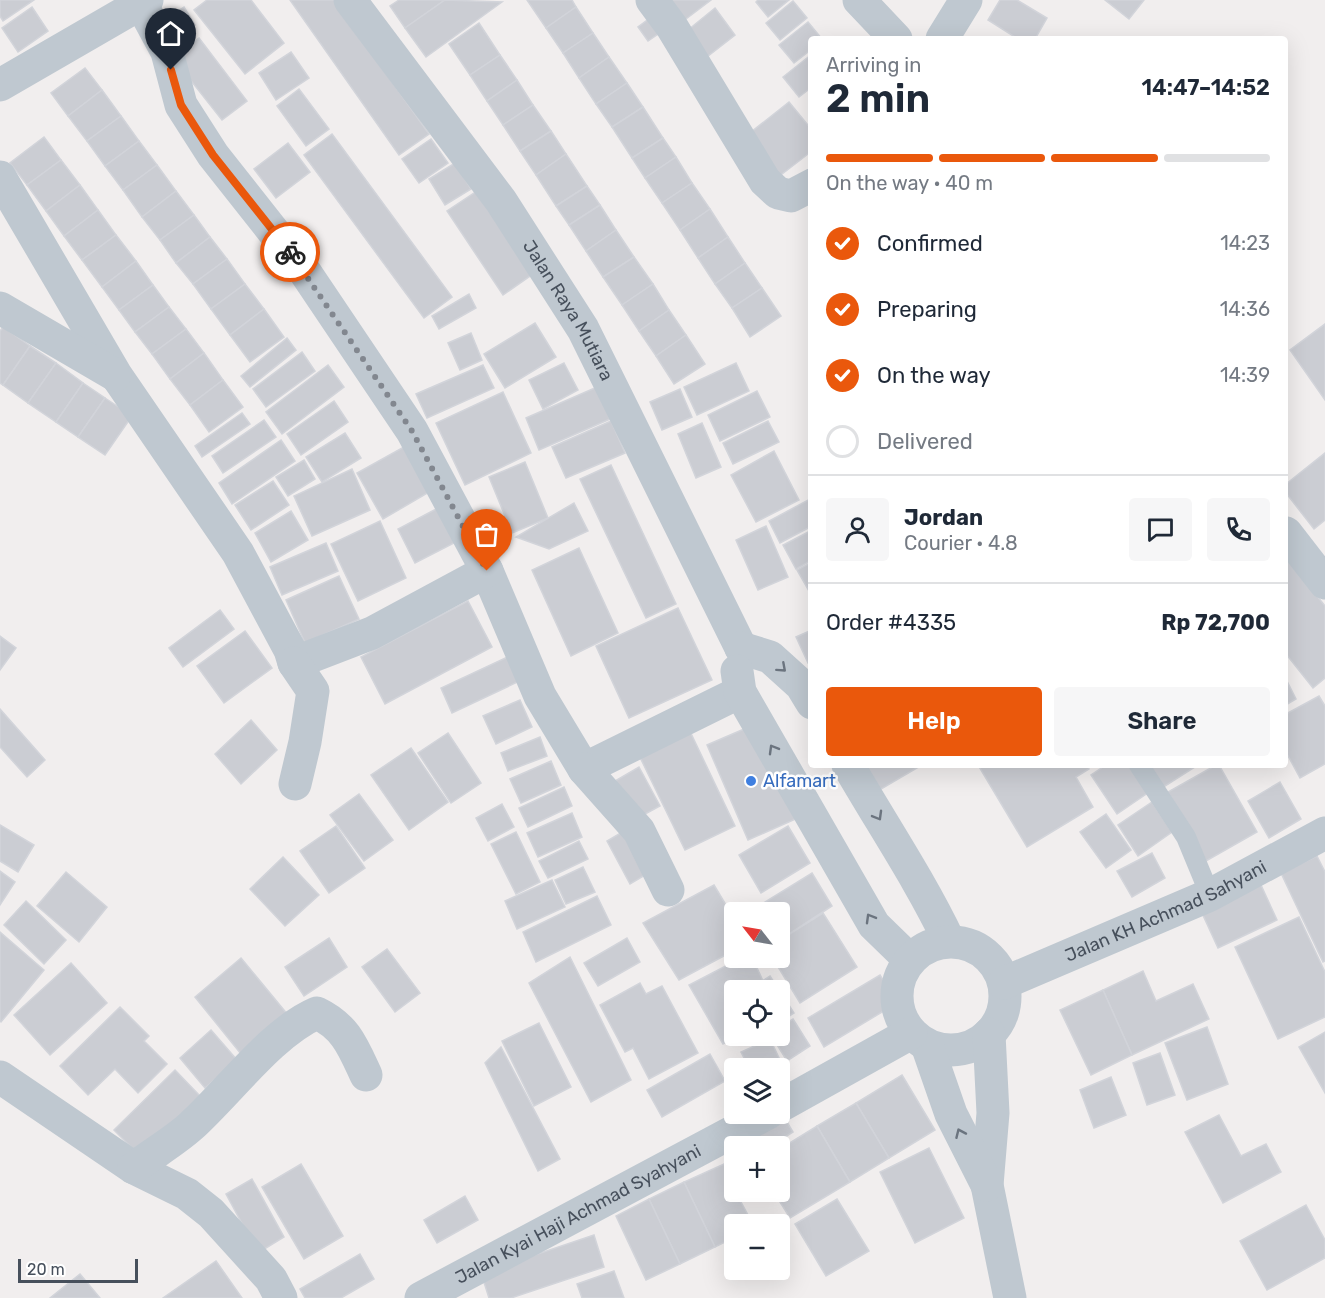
<!DOCTYPE html>
<html lang="en">
<head>
<meta charset="utf-8">
<style>
  body { margin:0; font-family:Rubik,sans-serif; background:#f6f6f7; color:#1f2937; height:100vh; display:flex; flex-direction:column; font-size:22px; white-space:nowrap }
  * { box-sizing:border-box; margin:0 }
  p { font-size:20px; color:#747a83 }
  .icon { flex:none; width:33px; height:33px; fill:none; stroke:currentColor; stroke-width:2; stroke-linecap:round; stroke-linejoin:round }
  .map { position:relative; flex:1; overflow:hidden }
  .drawer { position:absolute; left:808px; top:36px; width:480px; height:732px; display:flex; flex-direction:column; background:#fff; border-radius:6px; box-shadow:0 6px 24px #0002 }
  .drawer>* { flex:none }
  .needle { width:39px; rotate:301deg }
  .tools { position:absolute; left:724px; top:902px; display:grid; gap:12px }
  .tools a { display:grid; place-items:center; width:66px; height:66px; border-radius:6px; background:#fff; box-shadow:0 6px 24px #0002; font-size:30px }
  .scale { position:absolute; left:18px; bottom:15px; width:120px; box-sizing:border-box; padding-left:6px; border:3px solid #47505c; border-top:0; font-size:16px; line-height:21px; white-space:nowrap; color:#47505c; -webkit-text-stroke:4px #fff; paint-order:stroke }
  .pin { position:absolute; display:grid; place-items:center; width:51px; height:51px; color:#fff; margin:-62px -26px; border-radius:50% 50% 50% 0; rotate:-45deg; box-shadow:0 0 6px #0007 }
  .pin .icon { rotate:45deg }
  .courier { position:absolute; display:grid; place-items:center; width:60px; height:60px; margin:-30px; border:4px solid #ea580c; border-radius:50%; background:#fff; color:#222; box-shadow:0 2px 8px #0007 }
  .headline em { font-style:normal; font-weight:600 }
  .headline div { display:flex; flex-direction:column-reverse }
  .headline { display:flex; align-items:center; justify-content:space-between; height:102px; padding:0 18px }
  h1 { font-size:39px; font-weight:600; line-height:45px }
  .bar { display:grid; grid-template-columns:repeat(4,1fr); gap:9px 6px; align-content:center; height:72px; padding:0 18px }
  .bar i { height:8px; border-radius:4px; background:#e0e1e3 }
  .bar .on { background:#ea580c }
  .bar p { grid-column:span 4 }
  .line { display:flex; align-items:center; gap:15px; padding:0 18px; border-top:2px solid #e0e1e3 }
  .line div { flex:1 }
  .round { display:grid; place-items:center; flex:none; width:63px; height:63px; border-radius:6px; background:#f6f6f7 }
  ol { padding:0 18px; list-style:none }
  li { display:flex; align-items:center; gap:18px; height:66px }
  li p { margin-inline-start:auto }
  li .icon { padding:6px; border-radius:50%; background:#ea580c; color:#fff; stroke-width:4 }
  li:last-child { color:#747a83 }
  li i { width:33px; height:33px; border:3px solid #e0e1e3; border-radius:50% }
  .cta { display:flex; gap:12px; margin-top:auto; padding:12px 18px }
  .cta a { flex:1; height:69px; border-radius:6px; background:#ea580c; color:#fff; font-size:24px; font-weight:600; line-height:69px; text-align:center }
  .cta a+a { background:#f6f6f7; color:#1f2937 }
  .map>svg:first-child { display:block }
</style>
</head>
<body>
<div class="map">
<svg width="1325" height="1298" viewBox="0 0 1325 1298">
  <rect width="100%" height="100%" fill="#f1eeee"/>
  <g fill="#cbcdd3" stroke="#d2d4da" stroke-width="1.5">
    <path d="M0 0H34L3 21 0 16Z"/>
    <path d="M207 0H251L284 43 245 74 194 10Z"/>
    <path d="M290 0H334L429 134 399 155Z"/>
    <path d="M399 0H445L405 28 390 6Z"/>
    <path d="M445 0 502 2 426 57 405 28Z"/>
    <path d="M527 0H572L576 7 546 28Z"/>
    <path d="M670 0H711L682 22Z"/>
    <path d="M758 0H789L768 17 756 2Z"/>
    <path d="M1000 0H1017L1047 18 1035 39H1018L988 20Z"/>
    <path d="M1105 0H1144L1129 19Z"/>
    <path d="M793 1 807 18 780 40 766 23Z"/>
    <path d="M32 7 48 31 18 52 2 28Z"/>
    <path d="M184 7 195 25 169 41 158 24Z"/>
    <path d="M576 7 593 33 563 53 546 28Z"/>
    <path d="M715 8 735 35 703 60 683 34Z"/>
    <path d="M654 15 664 30 648 41 638 27Z"/>
    <path d="M808 22 822 39H812V49L794 63 779 45Z"/>
    <path d="M479 23 500 55 470 75 449 44Z"/>
    <path d="M593 33 609 57 579 78 563 53Z"/>
    <path d="M199 38 247 101 222 120 173 58Z"/>
    <path d="M291 52 309 78 276 100 259 73Z"/>
    <path d="M812 54V87L799 97 783 77Z"/>
    <path d="M500 55 517 80 487 101 470 75Z"/>
    <path d="M609 57 627 83 596 104 579 78Z"/>
    <path d="M85 68 102 90 68 116 51 93Z"/>
    <path d="M517 80 533 105 503 125 487 101Z"/>
    <path d="M627 83 643 107 612 127 596 104Z"/>
    <path d="M299 89 329 129 306 146 277 106Z"/>
    <path d="M102 90 121 116 87 141 68 116Z"/>
    <path d="M789 102 812 130V151L773 181 741 140Z"/>
    <path d="M533 105 551 131 520 151 503 125Z"/>
    <path d="M643 107 663 138 632 158 612 127Z"/>
    <path d="M121 116 139 141 105 166 87 141Z"/>
    <path d="M551 131 566 154 536 175 520 151Z"/>
    <path d="M332 134 452 297 424 318 304 155Z"/>
    <path d="M44 137 61 160 27 185 10 163Z"/>
    <path d="M663 138 676 157 645 178 632 158Z"/>
    <path d="M431 139 448 163 419 183 402 159Z"/>
    <path d="M139 141 157 165 123 190 105 166Z"/>
    <path d="M288 143 310 172 276 198 254 169Z"/>
    <path d="M566 154 587 186 556 206 536 175Z"/>
    <path d="M676 157 692 183 662 203 645 178Z"/>
    <path d="M61 160 80 185 46 211 27 185Z"/>
    <path d="M455 163 471 189 445 205 429 179Z"/>
    <path d="M157 165 176 191 142 217 123 190Z"/>
    <path d="M692 183 710 209 680 230 662 203Z"/>
    <path d="M80 185 98 210 64 236 46 211Z"/>
    <path d="M587 186 600 205 569 225 556 206Z"/>
    <path d="M176 191 194 215 160 240 142 217Z"/>
    <path d="M477 191 533 274 503 295 447 211Z"/>
    <path d="M600 205 616 230 586 251 569 225Z"/>
    <path d="M710 209 728 237 698 258 680 230Z"/>
    <path d="M98 210 116 235 82 260 64 236Z"/>
    <path d="M194 215 210 237 176 263 160 240Z"/>
    <path d="M616 230 634 257 603 277 586 251Z"/>
    <path d="M116 235 136 261 102 287 82 260Z"/>
    <path d="M210 237 227 259 193 284 176 263Z"/>
    <path d="M728 237 745 263 715 284 698 258Z"/>
    <path d="M634 257 653 284 622 305 603 277Z"/>
    <path d="M227 259 245 284 211 309 193 284Z"/>
    <path d="M136 261 153 285 119 310 102 287Z"/>
    <path d="M745 263 762 288 732 308 715 284Z"/>
    <path d="M245 284 264 309 230 335 211 309Z"/>
    <path d="M653 284 669 310 639 331 622 305Z"/>
    <path d="M153 285 169 307 135 332 119 310Z"/>
    <path d="M762 288 781 316 750 337 732 308Z"/>
    <path d="M469 294 476 308 439 329 432 316Z"/>
    <path d="M169 307 186 329 152 354 135 332Z"/>
    <path d="M264 309 284 337 250 362 230 335Z"/>
    <path d="M669 310 686 335 656 356 639 331Z"/>
    <path d="M535 323 556 357 505 388 484 354Z"/>
    <path d="M1325 324V400L1290 350Z"/>
    <path d="M3 327 30 346 3 385 0 383V331Z"/>
    <path d="M186 329 204 353 170 379 152 354Z"/>
    <path d="M471 333 482 360 460 370 448 343Z"/>
    <path d="M686 335 705 364 674 384 656 356Z"/>
    <path d="M287 338 296 350 250 387 241 376Z"/>
    <path d="M30 346 56 363 28 403 3 385Z"/>
    <path d="M302 352 315 371 266 407 253 389Z"/>
    <path d="M204 353 223 380 190 405 170 379Z"/>
    <path d="M56 363 83 383 56 422 28 403Z"/>
    <path d="M564 363 578 390 543 409 529 380Z"/>
    <path d="M736 363 749 391 697 415 684 387Z"/>
    <path d="M328 365 344 387 282 434 266 412Z"/>
    <path d="M483 365 494 388 427 418 416 394Z"/>
    <path d="M223 380 243 407 209 432 190 405Z"/>
    <path d="M83 383 105 398 78 437 56 422Z"/>
    <path d="M597 387 610 419 539 450 526 418Z"/>
    <path d="M680 389 692 417 662 430 650 402Z"/>
    <path d="M757 391 770 417 720 441 708 415Z"/>
    <path d="M503 392 531 453 465 485 436 423Z"/>
    <path d="M105 398 132 416 105 455 78 437Z"/>
    <path d="M334 401 348 422 301 455 287 434Z"/>
    <path d="M242 413 250 424 202 457 195 446Z"/>
    <path d="M264 420 276 437 223 473 212 456Z"/>
    <path d="M611 421 625 453 566 478 552 447Z"/>
    <path d="M768 421 779 442 733 464 723 443Z"/>
    <path d="M702 423 721 467 696 478 678 434Z"/>
    <path d="M345 433 361 458 322 482 306 457Z"/>
    <path d="M281 440 295 461 232 504 219 483Z"/>
    <path d="M411 443 436 488 383 519 357 473Z"/>
    <path d="M774 451 799 500 756 522 731 475Z"/>
    <path d="M1325 453V520L1314 529 1286 493V484Z"/>
    <path d="M304 460 315 479 288 496 276 477Z"/>
    <path d="M525 462 548 518 512 533 489 477Z"/>
    <path d="M611 465 676 604 646 618 580 479Z"/>
    <path d="M352 469 370 510 312 536 294 496Z"/>
    <path d="M273 481 289 505 251 530 235 505Z"/>
    <path d="M812 498V526L780 543 769 521Z"/>
    <path d="M574 503 588 531 549 549 516 537Z"/>
    <path d="M438 508 456 542 415 563 398 529Z"/>
    <path d="M291 511 308 540 271 562 255 533Z"/>
    <path d="M380 521 406 578 358 601 331 544Z"/>
    <path d="M766 526 788 577 758 590 736 540Z"/>
    <path d="M812 530V560L796 569 783 545Z"/>
    <path d="M326 543 338 571 282 595 270 567Z"/>
    <path d="M579 548 618 633 571 656 532 570Z"/>
    <path d="M1286 557 1325 606V678L1313 688 1286 654Z"/>
    <path d="M812 562V590L809 591 797 570Z"/>
    <path d="M339 576 359 619 305 643 286 600Z"/>
    <path d="M468 601 492 647 385 704 361 657Z"/>
    <path d="M678 608 712 680 629 718 596 646Z"/>
    <path d="M220 610 234 629 183 667 169 648Z"/>
    <path d="M812 630V661L808 663 796 637Z"/>
    <path d="M245 631 272 668 224 703 197 666Z"/>
    <path d="M0 636 16 648 0 670Z"/>
    <path d="M514 654 526 678 452 713 441 688Z"/>
    <path d="M1286 679 1296 699 1286 705Z"/>
    <path d="M1319 696 1325 706V764L1300 778 1286 752V714Z"/>
    <path d="M520 700 532 727 496 744 483 716Z"/>
    <path d="M0 709 45 760 27 777 0 747Z"/>
    <path d="M251 720 277 750 241 784 215 754Z"/>
    <path d="M687 725 735 826 685 850 636 749Z"/>
    <path d="M751 726 798 818 748 840 707 745Z"/>
    <path d="M448 733 481 783 451 803 418 753Z"/>
    <path d="M540 737 547 756 508 771 501 753Z"/>
    <path d="M411 748 448 802 409 830 371 775Z"/>
    <path d="M551 761 561 785 521 803 510 779Z"/>
    <path d="M860 765H922L876 792Z"/>
    <path d="M978 765H1087L1089 769 1076 777 1093 807 1027 847Z"/>
    <path d="M1106 765H1136L1152 790 1117 814 1091 775Z"/>
    <path d="M1147 765H1198L1162 788Z"/>
    <path d="M1216 765H1219L1257 832 1206 861 1168 792Z"/>
    <path d="M639 767 660 806 636 819 615 781Z"/>
    <path d="M1280 782 1301 819 1269 838 1248 801Z"/>
    <path d="M564 787 572 806 528 827 519 808Z"/>
    <path d="M359 794 393 840 364 861 330 815Z"/>
    <path d="M1152 802 1172 832 1138 856 1118 825Z"/>
    <path d="M502 804 514 827 488 841 476 818Z"/>
    <path d="M572 813 582 837 538 857 527 833Z"/>
    <path d="M1106 814 1131 850 1106 868 1080 832Z"/>
    <path d="M0 825 34 845 18 872 0 861Z"/>
    <path d="M336 826 365 868 329 893 300 851Z"/>
    <path d="M788 826 810 863 761 893 739 855Z"/>
    <path d="M629 828 652 871 630 884 607 841Z"/>
    <path d="M516 832 540 882 516 894 491 844Z"/>
    <path d="M579 841 588 859 548 878 539 861Z"/>
    <path d="M1152 853 1165 878 1132 897 1117 871Z"/>
    <path d="M1317 856 1325 872V961L1323 962 1281 873Z"/>
    <path d="M283 857 319 895 285 926 250 889Z"/>
    <path d="M583 867 595 892 566 904 555 880Z"/>
    <path d="M0 871 15 882 0 905Z"/>
    <path d="M66 872 107 907 79 942 37 906Z"/>
    <path d="M812 873 832 906 780 940V912H760L757 907Z"/>
    <path d="M552 880 565 907 517 929 505 901Z"/>
    <path d="M714 885 735 920V950L679 980 643 923Z"/>
    <path d="M1261 885 1277 920 1218 948 1202 913Z"/>
    <path d="M597 896 611 925 536 962 523 932Z"/>
    <path d="M26 901 66 940 44 964 4 925Z"/>
    <path d="M823 913 857 967 800 1003 772 957H780V940Z"/>
    <path d="M1299 917 1325 972V1017L1278 1039 1235 947Z"/>
    <path d="M0 932 44 970 1 1022 0 1021Z"/>
    <path d="M329 938 347 967 304 996 285 967Z"/>
    <path d="M627 938 640 962 598 986 584 963Z"/>
    <path d="M387 949 420 993 395 1012 362 967Z"/>
    <path d="M570 957 631 1080 591 1102 529 983Z"/>
    <path d="M743 957H752L763 981 745 990H735V1035H741L723 1044 689 985Z"/>
    <path d="M241 958 288 1015 241 1054 195 997Z"/>
    <path d="M71 963 107 1003 50 1055 14 1015Z"/>
    <path d="M1143 971 1156 1001 1193 984 1209 1019 1132 1055 1103 990Z"/>
    <path d="M880 975 897 1003 824 1047 808 1018Z"/>
    <path d="M770 976 779 990H748Z"/>
    <path d="M640 983 646 994 662 986 698 1053 649 1079 633 1048 625 1052 600 1005Z"/>
    <path d="M1103 990 1132 1055 1091 1075 1060 1010Z"/>
    <path d="M780 991 794 1013 780 1022Z"/>
    <path d="M120 1007 149 1036 144 1041 167 1064 138 1093 115 1069 88 1095 60 1066Z"/>
    <path d="M793 1019 810 1046 787 1061 771 1035H780V1027Z"/>
    <path d="M539 1023 571 1087 534 1106 502 1041Z"/>
    <path d="M1207 1027 1228 1084 1187 1100 1165 1043Z"/>
    <path d="M211 1030 237 1060 205 1088 180 1058Z"/>
    <path d="M1325 1032V1093L1299 1047Z"/>
    <path d="M770 1039 783 1066 749 1068 741 1052Z"/>
    <path d="M501 1047 560 1159 538 1171 485 1063Z"/>
    <path d="M1160 1053 1175 1095 1147 1105 1133 1063Z"/>
    <path d="M710 1054 725 1081 662 1117 647 1090Z"/>
    <path d="M175 1070 200 1096 140 1156 114 1130Z"/>
    <path d="M902 1075 935 1130 889 1158 856 1103Z"/>
    <path d="M1111 1077 1126 1115 1094 1128 1080 1090Z"/>
    <path d="M856 1103 889 1158 850 1182 817 1126Z"/>
    <path d="M780 1110 793 1132 771 1146H744L737 1136Z"/>
    <path d="M1219 1115 1241 1156 1266 1144 1281 1172 1223 1203 1185 1132Z"/>
    <path d="M817 1126 850 1182 790 1218 773 1191H780V1149Z"/>
    <path d="M929 1148 964 1218 915 1243 880 1172Z"/>
    <path d="M301 1164 343 1236 304 1259 262 1187Z"/>
    <path d="M724 1164 735 1191 753 1224H735V1237L715 1247 684 1182Z"/>
    <path d="M252 1179 284 1237 258 1253 226 1194Z"/>
    <path d="M684 1182 715 1247 680 1264 649 1199Z"/>
    <path d="M465 1196 478 1220 437 1243 424 1220Z"/>
    <path d="M649 1199 680 1264 646 1280 616 1216Z"/>
    <path d="M837 1199 869 1251 826 1276 795 1224Z"/>
    <path d="M1306 1205 1325 1240V1258L1267 1290 1240 1241Z"/>
    <path d="M594 1235 604 1267 511 1298H489L481 1273Z"/>
    <path d="M360 1254 374 1279 341 1298H305L300 1289Z"/>
    <path d="M216 1261 242 1298H163Z"/>
    <path d="M614 1271 624 1298H582L577 1284Z"/>
    <path d="M80 1274 100 1298H50Z"/>
  </g>
  <g fill="none" stroke-linecap="round" stroke-linejoin="round">
    <path stroke="#bfc8d0" stroke-width="20" d="M1139 765 1186 837 1210 895"/>
    <g stroke="#bfc8d0" stroke-width="33">
      <path d="M139 0 167 52 181 105 213 155 303 269 412 431 487 571 540 696 584 769 740 692"/>
      <path id="s1" d="M350 0 501 201 583 329 741 648"/>
      <path d="M652 0 672 27 765 181 778 193 791 196 812 185"/>
      <path d="M859 0 896 39"/>
      <path d="M942 39 966 0"/>
      <path d="M0 85 147 0"/>
      <path d="M0 177 116 375 238 553 290 650 294 663 372 633 487 571"/>
      <path d="M0 308 115 375"/>
      <path d="M1286 533 1325 583"/>
      <path d="M741 648 770 657 801 685 812 703"/>
      <path d="M294 663 313 691 305 742 295 784"/>
      <path d="M737 671 740 692 874 925 910 960"/>
      <path d="M848 765C882 824 920 880 949 941"/>
      <path d="M584 769 639 831 668 890"/>
      <circle cx="951" cy="996" r="54"/>
      <path id="s2" d="M1004 983 1210 895 1325 833"/>
      <path d="M989 1034 993 1113 987 1185 1010 1298"/>
      <path d="M927 1045 951 1114 987 1185"/>
      <path d="M0 1077 134 1168 187 1194 211 1213 271 1279 281 1298"/>
      <path d="M780 1106 911 1033"/>
      <path d="M134 1168C152 1154 173 1142 190 1127 228 1093 272 1032 317 1013 346 1027 353 1047 366 1075"/>
      <path id="s3" d="M421 1298 768 1113"/>
    </g>
  </g>
  <defs><path id="oneway-chevron" d="M-2-3.5L2.5 0L-2 3.5" fill="none" stroke-width="1.6" stroke-linecap="round" stroke-linejoin="round" transform="scale(1.5)"/></defs>
  <g stroke="#6b747f">
    <use href="#oneway-chevron" transform="translate(782 668) rotate(42)"/>
    <use href="#oneway-chevron" transform="translate(773 749) rotate(-120)"/>
    <use href="#oneway-chevron" transform="translate(878 816) rotate(60)"/>
    <use href="#oneway-chevron" transform="translate(870 918) rotate(-120)"/>
    <use href="#oneway-chevron" transform="translate(960 1133) rotate(-114)"/>
  </g>
  <g fill="none" stroke-linecap="round" stroke-linejoin="round">
    <path stroke="#82878f" stroke-width="6" stroke-dasharray="0 10.8" d="M290 252 412 431 487 571"/>
    <path stroke="#ea580c" stroke-width="8" d="M171 70 181 105 213 155 290 252"/>
  </g>
  <circle fill="#3f7fe0" stroke="#fff" stroke-width="2" cx="751" cy="781" r="6"/>
  <g text-anchor="middle" stroke-width="5" stroke-linejoin="round" paint-order="stroke">
    <g font-size="18" fill="#47505c" stroke="#fff">
      <text dy="6" stroke="none"><textPath href="#s1" startOffset="380">Jalan Raya Mutiara</textPath></text>
      <text dy="6" stroke="none"><textPath href="#s2" startOffset="177">Jalan KH Achmad Sahyani</textPath></text>
      <text dy="6" stroke="none"><textPath href="#s3" startOffset="178">Jalan Kyai Haji Achmad Syahyani</textPath></text>
    </g>
    <g font-size="18" fill="#366cbe" stroke="#fff" text-anchor="start">
      <text x="763" y="787">Alfamart</text>
    </g>
  </g>
</svg>
<div class="tools">
<a><svg class="needle" viewBox="-14 -14 28 28"><path d="M0-13l5 13h-10z" fill="#e53935"/><path d="M0 13l5-13h-10z" fill="#747a83"/></svg></a>
<a><svg class="icon" aria-label="locate" viewBox="0 0 24 24"><circle cx="12" cy="12" r="6"/><path d="M12 2v4M12 18v4M2 12h4M18 12h4"/></svg></a>
<a><svg class="icon" aria-label="layers" viewBox="0 0 24 24"><path d="M12 4l9 5-9 5-9-5zM3 14l9 5 9-5"/></svg></a>
<a>+</a>
<a>−</a>
</div>
<div class="scale">20 m</div>
<div class="pin" style="left:487px;top:571px;background:#ea580c"><svg class="icon" aria-label="bag" viewBox="0 0 24 24"><path d="M5 8h14l-1 12H6zM9 8a3 3 0 0 1 6 0"/></svg></div>
<div class="pin" style="left:171px;top:70px;background:#1f2937"><svg class="icon" aria-label="home" viewBox="0 0 24 24"><path d="M3 11l9-7 9 7M6 9v11h12V9"/></svg></div>
<div class="courier" style="left:290px;top:252px"><svg class="icon" aria-label="bike" viewBox="0 0 24 24"><circle cx="6" cy="16" r="4"/><circle cx="18" cy="16" r="4"/><path d="M6 16l4-8h5l3 8M10 8l3 8H6M13 5h3"/></svg></div>
<section class="drawer">
<div class="headline"><div><h1>2 min</h1><p>Arriving in</p></div><em>14:47–14:52</em></div>
<div class="bar"><i class="on"></i><i class="on"></i><i class="on"></i><i></i><p>On the way · 40 m</p></div>
<ol>
<li><svg class="icon" aria-label="check" viewBox="0 0 24 24"><path d="M5 12l5 5 9-10"/></svg>Confirmed<p>14:23</p></li>
<li><svg class="icon" aria-label="check" viewBox="0 0 24 24"><path d="M5 12l5 5 9-10"/></svg>Preparing<p>14:36</p></li>
<li><svg class="icon" aria-label="check" viewBox="0 0 24 24"><path d="M5 12l5 5 9-10"/></svg>On the way<p>14:39</p></li>
<li><i></i>Delivered</li>
</ol>
<div class="line" style="height:108px"><a class="round"><svg class="icon" aria-label="person" viewBox="0 0 24 24"><circle cx="12" cy="8" r="4"/><path d="M4 21q1-7 8-7t8 7"/></svg></a><div><b>Jordan</b><p>Courier · 4.8</p></div><a class="round"><svg class="icon" aria-label="chat" viewBox="0 0 24 24"><path d="M4 5h16v11H9l-5 4z"/></svg></a><a class="round"><svg class="icon" aria-label="phone" viewBox="0 0 24 24"><path d="M5 4h4l2 5-3 2q2 4 5 5l2-3 5 2v4C11 20 4 13 5 4z"/></svg></a></div>
<div class="line" style="height:78px"><div>Order #4335</div><b>Rp 72,700</b></div>
<div class="cta"><a>Help</a><a>Share</a></div>
</section>
</div>
</body>
</html>
